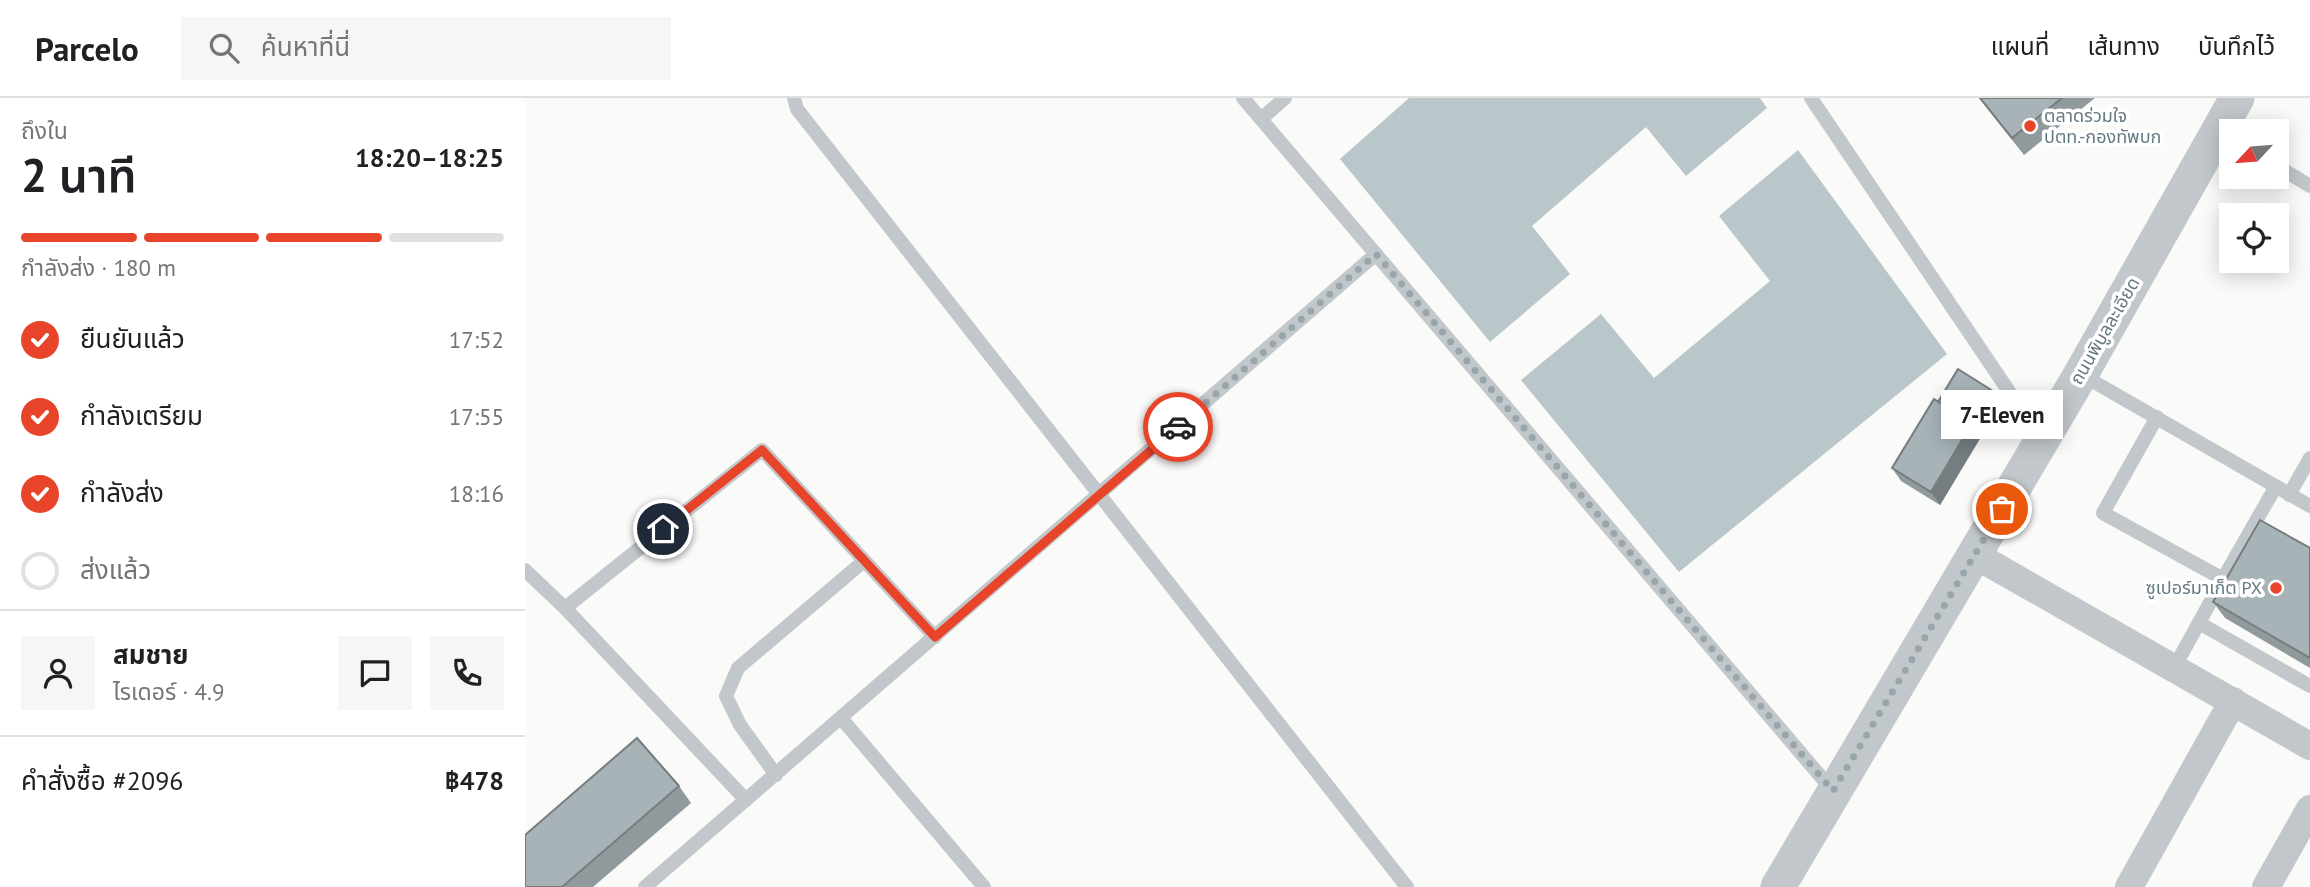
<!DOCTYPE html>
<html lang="th">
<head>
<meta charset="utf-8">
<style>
  body { margin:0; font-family:"PT Sans","Noto Sans Thai",sans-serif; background:#f6f6f6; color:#202124; height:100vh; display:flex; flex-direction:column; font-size:26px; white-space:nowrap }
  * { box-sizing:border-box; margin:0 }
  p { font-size:23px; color:#757577 }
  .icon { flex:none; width:38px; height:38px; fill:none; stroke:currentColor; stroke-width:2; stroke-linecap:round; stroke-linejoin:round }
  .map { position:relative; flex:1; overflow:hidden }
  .sheet { display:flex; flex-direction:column; background:#fff; width:525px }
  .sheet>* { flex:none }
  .needle { width:46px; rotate:244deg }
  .buttons { position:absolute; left:1694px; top:21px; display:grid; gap:14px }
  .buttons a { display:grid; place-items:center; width:70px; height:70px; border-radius:0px; background:#fff; box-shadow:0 4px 18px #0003; font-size:35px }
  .pin { position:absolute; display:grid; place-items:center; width:60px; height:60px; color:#fff; margin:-30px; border:4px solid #fff; border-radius:50%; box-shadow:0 2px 7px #0007 }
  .courier { position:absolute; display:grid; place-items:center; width:70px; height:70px; margin:-35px; border:5px solid #e8442a; border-radius:50%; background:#fff; color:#222; box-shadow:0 2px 9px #0007 }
  .bubble { position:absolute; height:49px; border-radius:0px; background:#fff; box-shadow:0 4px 18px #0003; font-size:23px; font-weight:600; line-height:49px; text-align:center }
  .headline em { font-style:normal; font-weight:600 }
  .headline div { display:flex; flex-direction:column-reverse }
  .headline { display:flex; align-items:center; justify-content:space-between; height:119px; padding:0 21px }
  h1 { font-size:46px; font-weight:600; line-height:52px }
  .bar { display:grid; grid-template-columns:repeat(4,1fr); gap:10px 7px; align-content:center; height:84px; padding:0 21px }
  .bar i { height:9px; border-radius:5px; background:#e0e0e0 }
  .bar .on { background:#e8442a }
  .bar p { grid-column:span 4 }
  .line { display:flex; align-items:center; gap:18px; padding:0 21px; border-top:2px solid #e0e0e0 }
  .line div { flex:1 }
  .round { display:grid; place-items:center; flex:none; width:74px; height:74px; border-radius:0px; background:#f6f6f6 }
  ol { padding:0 21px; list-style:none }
  li { display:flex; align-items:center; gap:21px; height:77px }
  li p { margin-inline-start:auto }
  li .icon { padding:7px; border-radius:50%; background:#e8442a; color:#fff; stroke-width:4 }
  li:last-child { color:#757577 }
  li i { width:38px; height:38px; border:4px solid #e0e0e0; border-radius:50% }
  header { display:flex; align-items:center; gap:42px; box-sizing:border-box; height:98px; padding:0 35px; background:#fff; border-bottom:2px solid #e0e0e0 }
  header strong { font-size:33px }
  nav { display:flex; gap:38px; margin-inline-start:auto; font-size:24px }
  .search { width:490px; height:63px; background:#f6f6f6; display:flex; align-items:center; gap:18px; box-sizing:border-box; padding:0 24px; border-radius:0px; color:#757577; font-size:26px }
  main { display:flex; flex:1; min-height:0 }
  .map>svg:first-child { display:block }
</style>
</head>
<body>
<header>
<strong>Parcelo</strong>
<div class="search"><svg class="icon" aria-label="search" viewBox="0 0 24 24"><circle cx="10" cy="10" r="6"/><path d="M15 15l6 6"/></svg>ค้นหาที่นี่</div>
<nav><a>แผนที่</a><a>เส้นทาง</a><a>บันทึกไว้</a></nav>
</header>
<main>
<section class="sheet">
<div class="headline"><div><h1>2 นาที</h1><p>ถึงใน</p></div><em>18:20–18:25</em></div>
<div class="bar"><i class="on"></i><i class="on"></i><i class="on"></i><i></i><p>กำลังส่ง · 180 m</p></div>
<ol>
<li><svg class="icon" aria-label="check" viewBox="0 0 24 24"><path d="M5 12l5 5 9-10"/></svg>ยืนยันแล้ว<p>17:52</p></li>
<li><svg class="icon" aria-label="check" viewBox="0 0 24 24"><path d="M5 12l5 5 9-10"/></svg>กำลังเตรียม<p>17:55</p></li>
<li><svg class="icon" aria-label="check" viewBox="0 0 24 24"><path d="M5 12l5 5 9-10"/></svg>กำลังส่ง<p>18:16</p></li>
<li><i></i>ส่งแล้ว</li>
</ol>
<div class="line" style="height:126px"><a class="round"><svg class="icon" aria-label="person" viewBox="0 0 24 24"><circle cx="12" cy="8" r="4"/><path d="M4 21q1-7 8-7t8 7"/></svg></a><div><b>สมชาย</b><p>ไรเดอร์ · 4.9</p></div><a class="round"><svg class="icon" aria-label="chat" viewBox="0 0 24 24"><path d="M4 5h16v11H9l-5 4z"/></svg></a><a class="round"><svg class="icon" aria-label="phone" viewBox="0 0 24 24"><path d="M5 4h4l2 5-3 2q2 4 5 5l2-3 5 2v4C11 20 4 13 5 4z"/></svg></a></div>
<div class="line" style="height:91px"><div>คำสั่งซื้อ #2096</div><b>฿478</b></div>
</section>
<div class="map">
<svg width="1785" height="789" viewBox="0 0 1785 789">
  <rect width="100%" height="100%" fill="#fafaf8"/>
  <g fill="#b9c7ca">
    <path d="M884 0H1235L1242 10 1161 78 1121 29 1007 128 1045 176 965 244 815 61Z"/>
    <path d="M1273 52 1422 256 1154 474 996 282 1076 216 1129 280 1245 183 1194 118Z"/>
  </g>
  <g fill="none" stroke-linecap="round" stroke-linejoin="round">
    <g stroke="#c1c7ca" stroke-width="14">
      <path d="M269 0 272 11 882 789"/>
      <path d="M718 0 1308 693"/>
      <path d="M1286 0 1516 341"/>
      <path d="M736 21 760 0"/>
      <path d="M1752 68 1785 88"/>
      <path d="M1557 277 1785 408"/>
      <path d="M1632 319 1578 415 1698 481 1751 388"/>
      <path d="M1764 397 1785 360"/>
      <path d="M0 472 40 510 221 702"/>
      <path d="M40 510 237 352 410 539"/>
      <path d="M1674 525 1785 588"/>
      <path d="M1649 570 1698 481"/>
      <path d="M316 620 459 789"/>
      <path d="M251 677 215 627 201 598 213 570 339 463"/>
      <path d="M120 789 851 156"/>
    </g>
    <g stroke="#c1c7ca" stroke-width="28">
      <path d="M1450 457 1785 648"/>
      <path d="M1604 789 1708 603"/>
      <path d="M1741 789 1785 711"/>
    </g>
    <path stroke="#c1c7ca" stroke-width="35" d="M1253 789 1556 276 1712 0"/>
  </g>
  <g fill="#909a9d">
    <path d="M1454 0H1570L1499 57Z"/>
    <path d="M1471 295 1477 304 1415 407 1376 383 1367 370 1413 304Z"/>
    <path d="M1785 450V570L1700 520 1688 504Z"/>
    <path d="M154 688 166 705 68 789H0Z"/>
  </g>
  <path fill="#757d80" d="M1471 295 1477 304 1415 407 1406 394 1447 325Z"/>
  <g fill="#a7b3b7" stroke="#757d80" stroke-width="2">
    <path d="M1455 0H1537L1487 40Z"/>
    <path d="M1433 271 1471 295 1450 329 1447 325 1413 304Z"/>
    <path d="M1409 301 1447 325 1406 394 1367 370Z"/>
    <path d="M1735 422 1785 450V560L1688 504Z"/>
    <path d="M112 640 154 688 37 789H0V737Z"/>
  </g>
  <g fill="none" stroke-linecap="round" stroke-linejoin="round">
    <path stroke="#98a6ac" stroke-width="7" stroke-dasharray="0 12.6" d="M653 329 851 156 1308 693 1477 411"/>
    <path stroke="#e8442a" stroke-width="9" d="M138 431 237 352 410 539 653 329"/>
  </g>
  <g fill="#e8442a" stroke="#fff" stroke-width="2.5">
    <circle cx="1505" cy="28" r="7"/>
    <circle cx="1751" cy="490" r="7"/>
  </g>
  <g text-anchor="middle" stroke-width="7" stroke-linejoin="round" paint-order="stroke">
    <g font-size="18" fill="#647983" stroke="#fff" text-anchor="start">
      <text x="1519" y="24">ตลาดร่วมใจ<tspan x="1519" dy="21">ปตท.-กองทัพบก</tspan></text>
      <text x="1737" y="496" text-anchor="end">ซูเปอร์มาเก็ต PX</text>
    </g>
    <g font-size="18" fill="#647983" stroke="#fff">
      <text transform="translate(1580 233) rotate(-60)" y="6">ถนนพิบูลละเอียด</text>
    </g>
  </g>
</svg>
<div class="buttons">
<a><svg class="needle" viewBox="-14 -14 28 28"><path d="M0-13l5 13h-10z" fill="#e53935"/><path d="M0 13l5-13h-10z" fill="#757577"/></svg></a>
<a><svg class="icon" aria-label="locate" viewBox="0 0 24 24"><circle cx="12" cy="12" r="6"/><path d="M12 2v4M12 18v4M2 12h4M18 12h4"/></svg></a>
</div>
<div class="pin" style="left:1477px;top:411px;background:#ea580c"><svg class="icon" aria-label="bag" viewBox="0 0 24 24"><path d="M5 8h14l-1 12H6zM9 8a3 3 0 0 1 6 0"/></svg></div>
<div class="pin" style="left:138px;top:431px;background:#1f2937"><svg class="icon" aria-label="home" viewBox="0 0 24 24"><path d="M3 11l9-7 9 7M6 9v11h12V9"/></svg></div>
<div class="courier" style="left:653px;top:329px"><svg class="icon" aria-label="car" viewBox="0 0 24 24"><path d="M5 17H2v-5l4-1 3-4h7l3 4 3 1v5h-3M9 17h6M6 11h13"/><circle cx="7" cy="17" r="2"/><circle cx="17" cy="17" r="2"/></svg></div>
<div class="bubble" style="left:1416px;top:292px;width:122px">7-Eleven</div>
</div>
</main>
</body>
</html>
